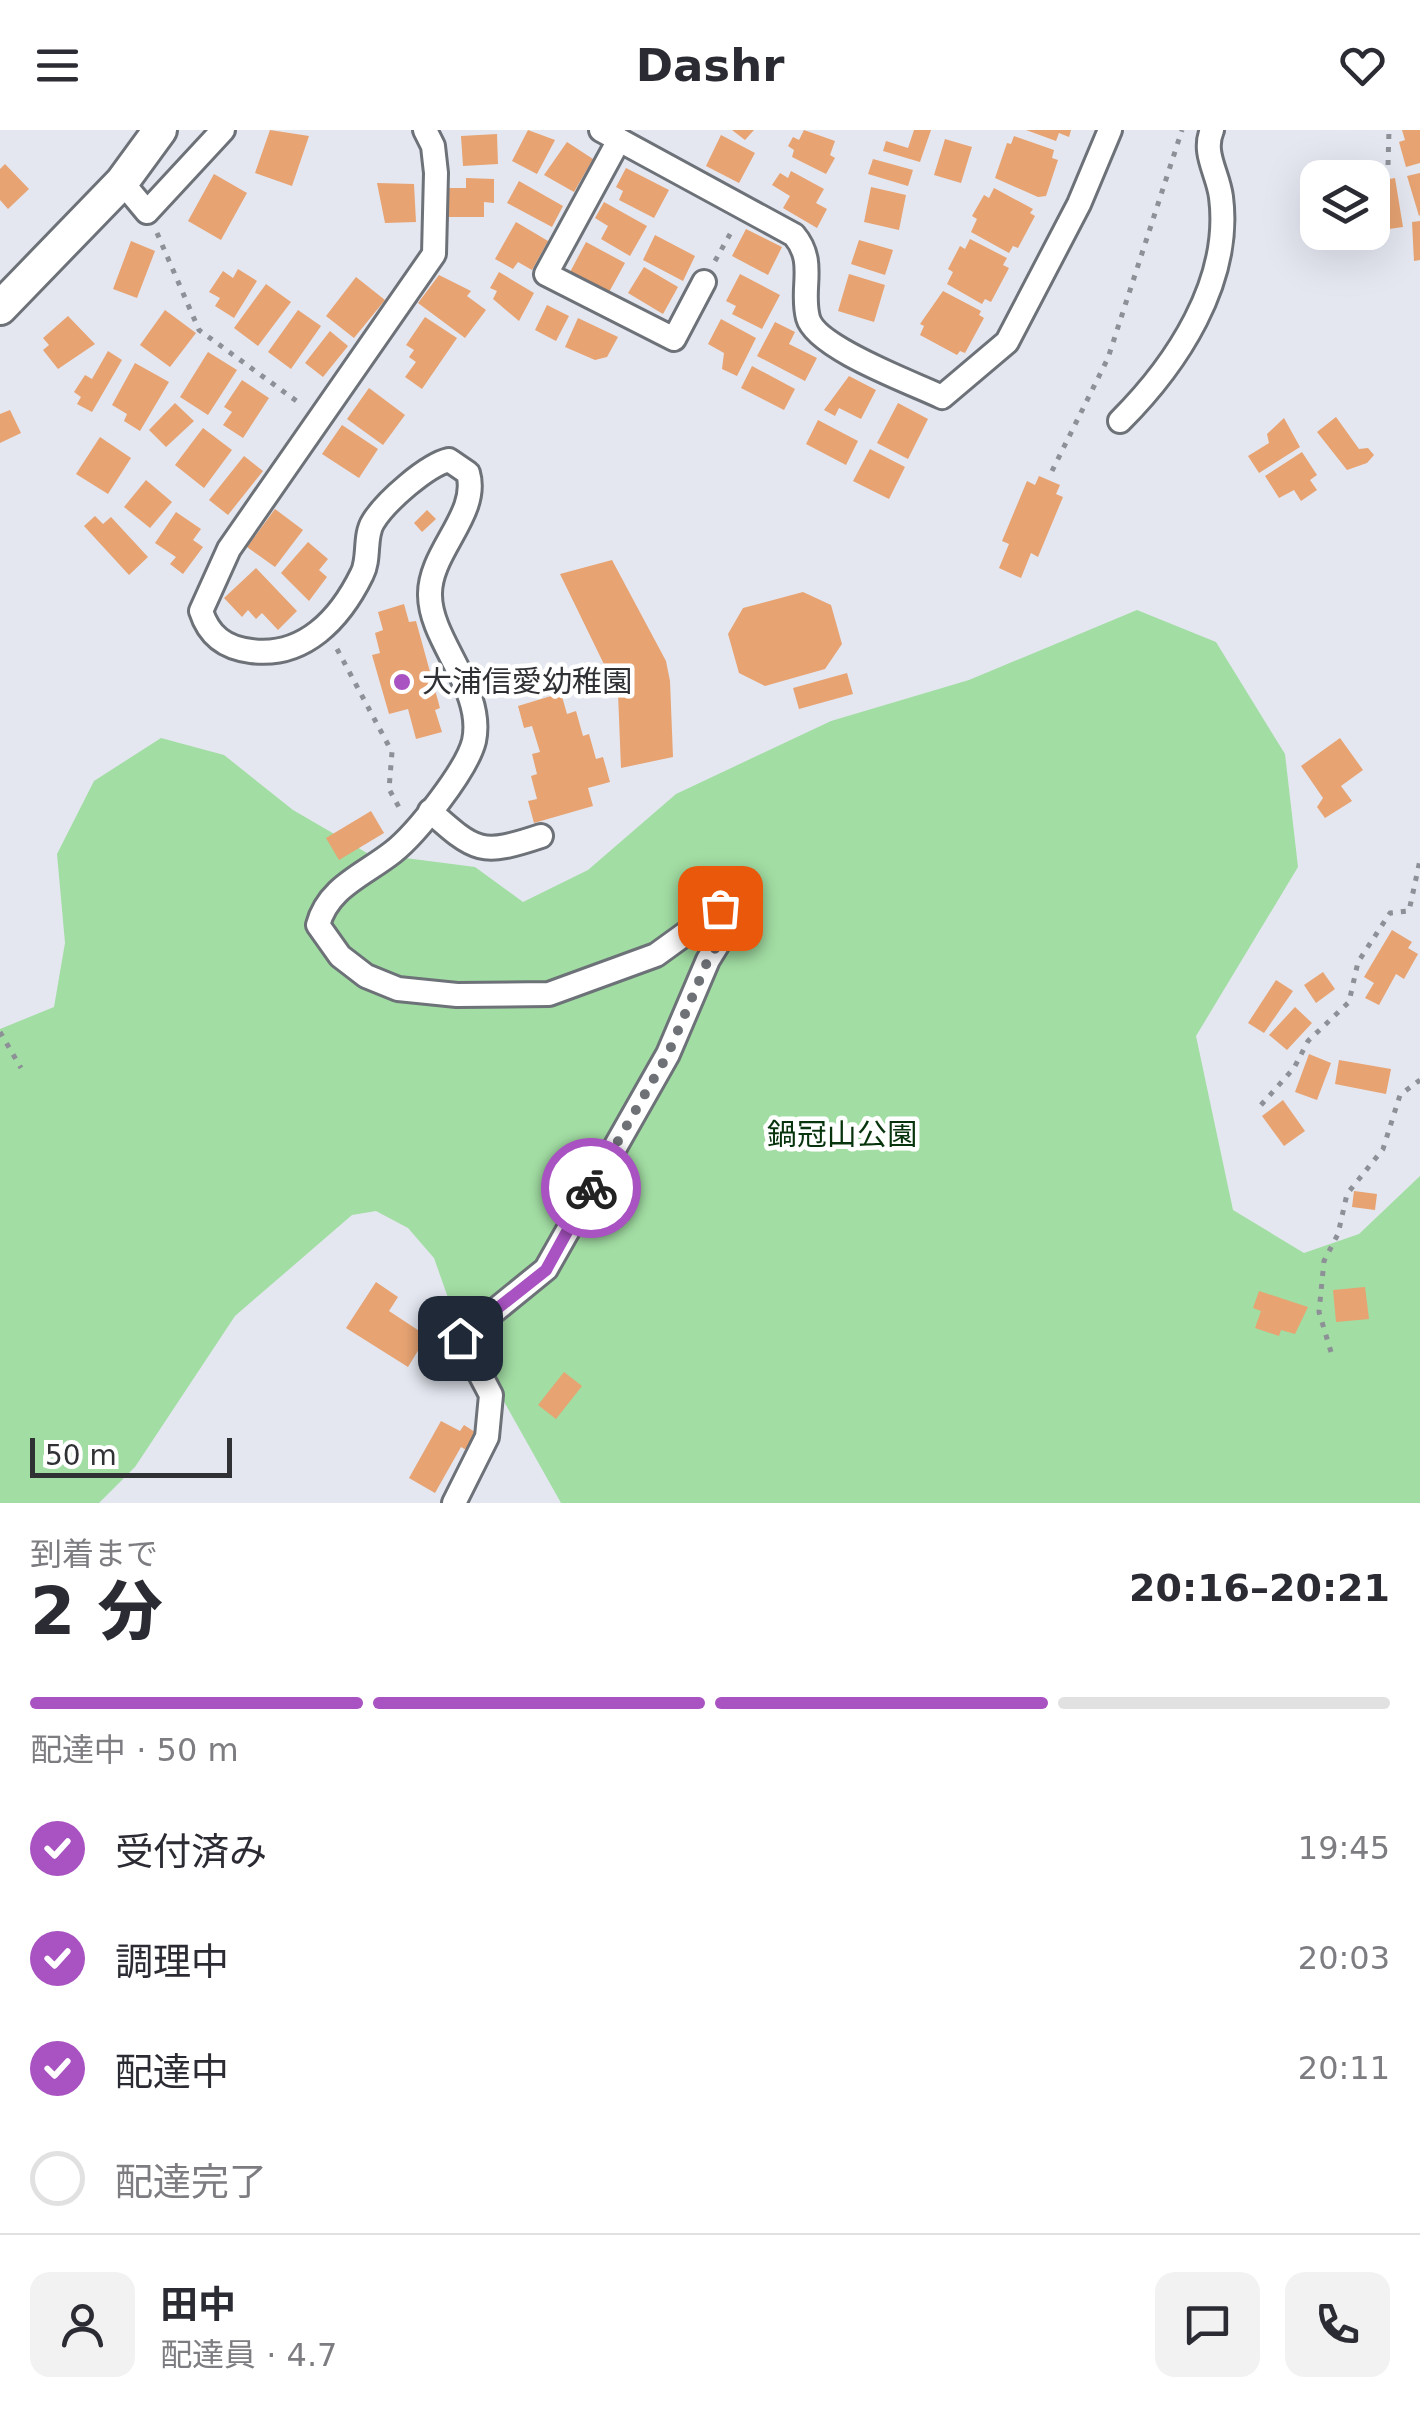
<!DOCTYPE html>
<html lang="ja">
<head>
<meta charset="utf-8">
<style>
  body { margin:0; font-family:"DejaVu Sans","Noto Sans JP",sans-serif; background:#f2f2f3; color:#2b2b33; height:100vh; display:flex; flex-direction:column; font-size:38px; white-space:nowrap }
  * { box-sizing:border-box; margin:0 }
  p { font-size:32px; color:#7c7c81 }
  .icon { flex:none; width:55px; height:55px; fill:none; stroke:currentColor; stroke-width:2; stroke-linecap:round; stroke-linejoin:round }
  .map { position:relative; height:1373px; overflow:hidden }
  .drawer { display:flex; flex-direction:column; background:#fff; flex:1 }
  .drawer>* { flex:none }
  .buttons { position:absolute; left:1300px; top:30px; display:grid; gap:20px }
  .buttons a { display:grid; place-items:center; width:90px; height:90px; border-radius:20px; background:#fff; box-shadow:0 10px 40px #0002; font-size:50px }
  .scale { position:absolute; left:30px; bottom:25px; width:202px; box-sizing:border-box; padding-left:10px; border:5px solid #2f3134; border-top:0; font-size:28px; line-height:35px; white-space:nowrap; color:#2f3134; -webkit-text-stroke:8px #fff; paint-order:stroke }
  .pin { position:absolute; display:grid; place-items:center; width:85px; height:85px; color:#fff; margin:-42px; border-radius:20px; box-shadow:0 5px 15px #0006 }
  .courier { position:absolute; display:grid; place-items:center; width:100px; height:100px; margin:-50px; border:8px solid #a853c1; border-radius:50%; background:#fff; color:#222; box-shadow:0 2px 12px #0007 }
  .summary em { font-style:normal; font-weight:800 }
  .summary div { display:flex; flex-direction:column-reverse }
  .summary { display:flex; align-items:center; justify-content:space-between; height:170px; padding:0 30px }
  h1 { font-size:65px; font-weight:800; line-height:75px }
  .bar { display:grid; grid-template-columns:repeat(4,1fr); gap:15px 10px; align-content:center; height:120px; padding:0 30px }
  .bar i { height:12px; border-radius:8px; background:#e1e1e2 }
  .bar .current { background:#a853c1 }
  .bar p { grid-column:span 4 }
  .line { display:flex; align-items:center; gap:25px; padding:0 30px; border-top:2px solid #e1e1e2 }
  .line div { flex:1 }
  .round { display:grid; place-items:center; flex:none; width:105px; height:105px; border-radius:20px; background:#f2f2f3 }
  ol { padding:0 30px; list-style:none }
  li { display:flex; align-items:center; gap:30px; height:110px }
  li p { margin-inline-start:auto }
  li .icon { padding:10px; border-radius:50%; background:#a853c1; color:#fff; stroke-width:4 }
  li:last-child { color:#7c7c81 }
  li i { width:55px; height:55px; border:5px solid #e1e1e2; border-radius:50% }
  header { display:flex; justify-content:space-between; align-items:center; height:130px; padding:0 30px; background:#fff; font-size:45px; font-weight:800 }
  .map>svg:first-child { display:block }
</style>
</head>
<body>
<header><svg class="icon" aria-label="menu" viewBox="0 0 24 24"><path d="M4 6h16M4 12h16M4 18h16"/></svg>Dashr<svg class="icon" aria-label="heart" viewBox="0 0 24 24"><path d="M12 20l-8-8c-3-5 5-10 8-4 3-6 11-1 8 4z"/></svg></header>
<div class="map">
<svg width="1420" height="1373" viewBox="0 0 1420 1373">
  <rect width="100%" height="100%" fill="#e4e7f0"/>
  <path fill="#a2dda3" d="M1137 480 1216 512 1285 624 1298 737 1196 906 1233 1080 1304 1123 1359 1104 1420 1046V1373H561L452 1179 434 1128 408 1098 376 1081 352 1085 235 1186 135 1337 99 1373H0V899L54 877 65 813 57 724 94 651 161 608 224 625 293 680 367 723 475 737 523 772 588 740 676 664 831 591 969 550Z"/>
  <g fill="#e7a372">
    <path d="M270 0 309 6 292 56 255 43Z"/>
    <path d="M528 0 555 10 537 44 512 31Z"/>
    <path d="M732 0H754L745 10Z"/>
    <path d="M804 0 835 11 830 25 835 28 826 44 792 27 794 20 788 16 793 7 799 10Z"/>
    <path d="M914 0H931L920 32 883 21 886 11 908 18Z"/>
    <path d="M1026 0H1071L1069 7 1059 3 1056 11Z"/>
    <path d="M1402 0H1420V33L1406 37 1399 12 1405 10Z"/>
    <path d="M497 4 498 34 463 36 461 6Z"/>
    <path d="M721 5 755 23 739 53 706 36Z"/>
    <path d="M1014 6 1054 20 1052 28 1058 30 1046 66 1038 67 995 48 1007 13 1011 14Z"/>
    <path d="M945 9 972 17 961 53 934 45Z"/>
    <path d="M567 12 593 29 574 62 544 45Z"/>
    <path d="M873 29 913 40 908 56 868 44Z"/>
    <path d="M5 34 29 59 8 79 0 70V39Z"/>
    <path d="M626 38 669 60 654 88 619 70 623 61 616 57Z"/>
    <path d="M791 41 824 59 816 73 827 79 817 98 783 78 790 66 772 55 780 43 788 48Z"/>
    <path d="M1420 43V85L1419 86 1407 46Z"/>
    <path d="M214 44 247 63 221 110 188 91Z"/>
    <path d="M466 48 494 49V73L484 72V87H444V58H466Z"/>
    <path d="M1395 48 1403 97 1375 101 1372 60 1378 51Z"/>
    <path d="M519 51 563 76 552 97 507 73Z"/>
    <path d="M377 53 414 54 416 92 385 93Z"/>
    <path d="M871 57 906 65 899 100 864 92Z"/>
    <path d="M994 58 1033 79 1030 83 1035 86 1018 118 1013 116 1009 123 971 102 977 89 972 86 984 65 989 68Z"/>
    <path d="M604 72 647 96 630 126 601 109 608 96 595 88Z"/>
    <path d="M1420 91V130L1414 131 1412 92Z"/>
    <path d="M516 92 548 111 532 140 518 132 513 139 495 129Z"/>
    <path d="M746 99 782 117 768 145 732 126Z"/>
    <path d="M655 105 695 126 683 151 643 130Z"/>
    <path d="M970 109 1007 128 1003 135 1009 138 991 172 985 169 982 174 947 154 953 142 948 139 960 116 965 119Z"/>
    <path d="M859 110 893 120 885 145 851 134Z"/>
    <path d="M131 111 155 121 137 168 113 159Z"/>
    <path d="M586 112 625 133 608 164 569 144Z"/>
    <path d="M644 137 678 157 663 184 628 163Z"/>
    <path d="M238 139 257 151 234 188 215 176 220 168 209 162 223 141 233 148Z"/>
    <path d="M499 142 534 163 519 191 493 169 497 161 490 158Z"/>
    <path d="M740 144 780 165 762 199 732 184 736 176 726 171Z"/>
    <path d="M849 144 885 155 874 192 838 181Z"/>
    <path d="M439 145 471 161 467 166 486 180 465 208 418 173Z"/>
    <path d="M356 147 385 170 354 208 326 186Z"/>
    <path d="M266 154 291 172 258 216 234 198Z"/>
    <path d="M943 161 981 181 979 185 984 188 965 223 960 221 957 225 920 205 924 196 920 194Z"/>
    <path d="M547 175 569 186 556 211 535 200Z"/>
    <path d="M165 180 196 203 170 237 140 215Z"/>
    <path d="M298 180 321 196 291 239 268 222Z"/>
    <path d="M68 186 95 214 58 239 43 220 49 215 43 208Z"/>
    <path d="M425 187 457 208 422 259 405 247 416 232 409 227 414 220 406 215Z"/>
    <path d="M578 188 618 207 607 227 595 230 565 217Z"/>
    <path d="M721 189 756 208 737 246 722 239 724 223 708 214Z"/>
    <path d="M775 192 795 202 789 214 817 228 805 251 757 226Z"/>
    <path d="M330 201 348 216 323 247 305 233Z"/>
    <path d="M108 221 122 230 92 282 77 274 81 267 74 262 85 245 92 249Z"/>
    <path d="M208 222 237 240 208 285 180 267Z"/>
    <path d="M135 233 169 252 140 301 124 291 127 284 112 275Z"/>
    <path d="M752 236 795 259 784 280 741 258Z"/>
    <path d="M849 246 876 260 861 289 839 278 835 286 824 280Z"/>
    <path d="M242 250 269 268 243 308 223 295 232 282 224 277Z"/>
    <path d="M369 258 405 285 383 315 347 289Z"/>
    <path d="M175 273 194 291 166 317 149 300Z"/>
    <path d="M898 273 928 289 908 329 877 313Z"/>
    <path d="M10 280 21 303 0 313V284Z"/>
    <path d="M1336 287 1359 319 1368 318 1374 325 1367 333 1347 340 1317 302Z"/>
    <path d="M1284 288 1300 317 1259 343 1248 326 1269 313 1267 304Z"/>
    <path d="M818 290 858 311 846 335 806 314Z"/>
    <path d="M342 295 378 319 359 348 322 324Z"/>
    <path d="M203 298 232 320 204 358 175 335Z"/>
    <path d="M100 307 131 328 108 364 76 344Z"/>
    <path d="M870 319 905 337 889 369 853 351Z"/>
    <path d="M1302 322 1317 345 1310 350 1317 360 1301 371 1294 360 1279 368 1265 346Z"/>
    <path d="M244 326 263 341 228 385 209 370Z"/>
    <path d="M1039 346 1060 355 1056 364 1063 367 1038 427 1031 423 1021 448 999 438 1009 414 1002 411 1027 351 1035 355Z"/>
    <path d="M146 350 172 372 150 398 124 377Z"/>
    <path d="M275 379 303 400 275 437 247 417Z"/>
    <path d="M427 380 436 389 422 402 414 393Z"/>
    <path d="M176 382 201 399 193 410 203 417 183 444 170 434 176 427 155 413Z"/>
    <path d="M95 386 103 394 111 387 148 427 129 445 84 396Z"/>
    <path d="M308 412 328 429 319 440 327 447 309 471 281 443Z"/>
    <path d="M612 430 666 531 670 551 673 627 621 638 618 563 560 444Z"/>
    <path d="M256 438 297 481 278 500 262 483 256 489 248 480 242 487 224 468Z"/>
    <path d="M803 462 831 475 842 514 825 539 765 556 739 543 728 504 743 478Z"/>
    <path d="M404 474 409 492 416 491 440 578 435 580 442 602 416 609 408 579 389 584 372 525 380 523 375 503 383 500 378 482Z"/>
    <path d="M847 543 853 564 799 579 793 558Z"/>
    <path d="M561 563 567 584 576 581 583 606 589 604 596 629 603 627 610 652 588 658 593 676 534 693 528 671 537 669 531 646 537 644 532 624 540 622 532 596 524 598 518 576Z"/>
    <path d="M1340 608 1363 640 1341 656 1352 671 1325 688 1317 677 1323 668 1301 636Z"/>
    <path d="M371 681 384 703 339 730 326 708Z"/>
    <path d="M1392 800 1412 812 1408 818 1418 824 1404 849 1396 844 1379 875 1365 868 1374 853 1364 847Z"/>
    <path d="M1323 842 1335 859 1316 873 1304 855Z"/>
    <path d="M1276 850 1293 861 1264 903 1248 893Z"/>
    <path d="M1295 877 1312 893 1287 920 1269 905Z"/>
    <path d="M1309 924 1331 933 1317 970 1295 962Z"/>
    <path d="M1339 930 1391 939 1386 964 1335 954Z"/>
    <path d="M1283 970 1305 1001 1284 1016 1262 986Z"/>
    <path d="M1354 1061 1377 1064 1375 1080 1352 1077Z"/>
    <path d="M376 1152 398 1167 389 1181 427 1206 408 1237 346 1198Z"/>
    <path d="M1365 1157 1369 1189 1336 1192 1333 1160Z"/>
    <path d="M1259 1161 1308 1177 1295 1204 1281 1200 1279 1206 1255 1198 1261 1181 1253 1178Z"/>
    <path d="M564 1242 582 1256 556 1289 538 1275Z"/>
    <path d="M441 1291 460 1301 464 1295 478 1304 468 1321 461 1317 435 1363 409 1348Z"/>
  </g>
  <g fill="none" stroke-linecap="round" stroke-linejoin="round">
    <g stroke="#6d7178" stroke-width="28">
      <g id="street">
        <path d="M425 0 433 16 436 43 434 124 229 419 201 481C209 506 225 518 251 521 304 528 340 489 362 444 370 429 364 406 373 392 385 372 427 335 449 330L468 343C480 384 429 422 430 465 430 511 485 559 474 611 467 640 416 704 393 722 364 745 328 757 318 795L340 826 366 846 398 859 457 865 549 864 656 825 721 778 734 788 708 830 668 924 546 1139 461 1208 491 1265 487 1307 454 1373"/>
        <path d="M601 0 794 105C817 132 800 158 808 188 816 218 913 253 942 267L1007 212 1079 74 1110 0"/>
        <path d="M619 10 546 144 674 209 704 152"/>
        <path d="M122 52 147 82 223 0"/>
        <path d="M1120 291C1176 235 1232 152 1221 67 1218 43 1202 23 1212 0"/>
        <path d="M430 681C476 722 481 726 541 706"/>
      </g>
    </g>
    <g stroke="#6d7178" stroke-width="38">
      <path id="secondary" d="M0 178 122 52 160 0"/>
    </g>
    <g stroke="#8d9096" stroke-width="5" stroke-dasharray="5 8" stroke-linecap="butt">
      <path d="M1388 35 1389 0"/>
      <path d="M157 103 199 200 302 275"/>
      <path d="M715 131 734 97"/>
      <path d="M1052 341 1108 228 1182 0"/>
      <path d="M337 519 392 622 389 659 401 681"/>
      <path d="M0 902 21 938"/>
      <path d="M1261 975 1294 938 1308 911 1349 872 1358 832 1390 783 1409 781 1420 730"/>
      <path d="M1331 1222 1319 1182 1324 1131 1338 1104 1347 1064 1383 1019 1400 965 1420 950"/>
    </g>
    <use href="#street" stroke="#fff" stroke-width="22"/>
    <use href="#secondary" stroke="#fff" stroke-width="32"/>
  </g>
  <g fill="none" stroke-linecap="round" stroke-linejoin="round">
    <path stroke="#6e7176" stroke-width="10" stroke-dasharray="0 18" d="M591 1058 668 924 708 830 734 788 720 778"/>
    <path stroke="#a853c1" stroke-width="12" d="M460 1208 546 1140 591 1058"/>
  </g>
  <circle fill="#a853c1" stroke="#fff" stroke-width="4" cx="402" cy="552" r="10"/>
  <g text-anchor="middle" stroke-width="9" stroke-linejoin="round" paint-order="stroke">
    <g font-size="30" fill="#2f3134" stroke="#fff" text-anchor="start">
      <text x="422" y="562">大浦信愛幼稚園</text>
    </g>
    <g font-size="30" fill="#08340d" stroke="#fff">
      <text x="842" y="1015">鍋冠山公園</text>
    </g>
  </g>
</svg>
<div class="buttons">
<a><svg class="icon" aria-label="layers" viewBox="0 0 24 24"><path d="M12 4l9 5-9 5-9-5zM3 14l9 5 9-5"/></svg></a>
</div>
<div class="scale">50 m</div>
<div class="pin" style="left:720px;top:778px;background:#ea580c"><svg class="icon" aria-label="bag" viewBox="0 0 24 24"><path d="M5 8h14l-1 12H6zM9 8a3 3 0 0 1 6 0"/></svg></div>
<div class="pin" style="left:460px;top:1208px;background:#1f2937"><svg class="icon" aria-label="home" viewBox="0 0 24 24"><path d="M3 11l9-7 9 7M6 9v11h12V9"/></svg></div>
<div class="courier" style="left:591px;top:1058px"><svg class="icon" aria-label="bike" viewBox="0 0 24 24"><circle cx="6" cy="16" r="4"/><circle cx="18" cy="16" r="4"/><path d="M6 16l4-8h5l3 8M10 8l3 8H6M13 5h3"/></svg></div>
</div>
<section class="drawer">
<div class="summary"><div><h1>2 分</h1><p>到着まで</p></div><em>20:16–20:21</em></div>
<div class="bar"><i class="current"></i><i class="current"></i><i class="current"></i><i></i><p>配達中 · 50 m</p></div>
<ol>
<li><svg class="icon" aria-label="check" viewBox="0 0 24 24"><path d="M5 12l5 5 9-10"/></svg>受付済み<p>19:45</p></li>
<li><svg class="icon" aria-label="check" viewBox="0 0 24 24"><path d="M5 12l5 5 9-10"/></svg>調理中<p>20:03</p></li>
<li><svg class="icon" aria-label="check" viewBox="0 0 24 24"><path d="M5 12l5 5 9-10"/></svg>配達中<p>20:11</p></li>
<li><i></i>配達完了</li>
</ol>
<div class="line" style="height:180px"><a class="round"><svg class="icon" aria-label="person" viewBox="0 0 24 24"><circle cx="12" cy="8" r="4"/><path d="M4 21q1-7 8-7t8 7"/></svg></a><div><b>田中</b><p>配達員 · 4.7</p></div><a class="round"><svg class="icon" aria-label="chat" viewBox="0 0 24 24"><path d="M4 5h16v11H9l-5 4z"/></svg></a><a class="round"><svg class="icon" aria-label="phone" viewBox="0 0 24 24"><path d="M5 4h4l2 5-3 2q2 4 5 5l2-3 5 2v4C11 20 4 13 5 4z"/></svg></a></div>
</section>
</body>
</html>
